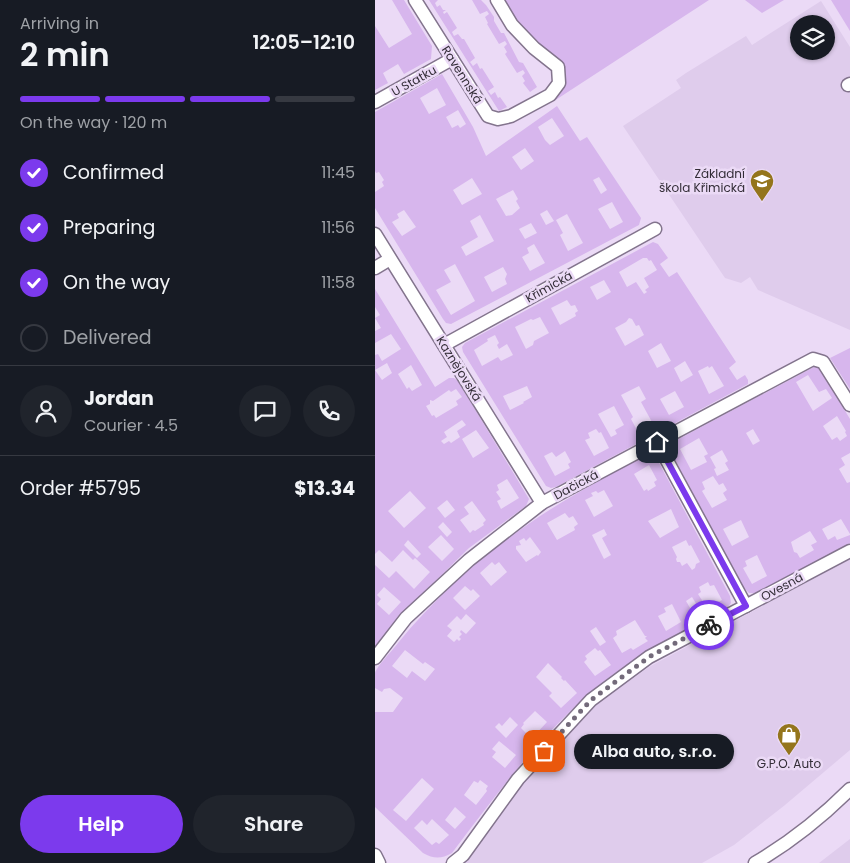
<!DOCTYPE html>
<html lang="en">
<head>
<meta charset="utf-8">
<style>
  body { margin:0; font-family:Poppins,sans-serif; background:#20242c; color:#f1f3f6; height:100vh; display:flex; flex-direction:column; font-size:19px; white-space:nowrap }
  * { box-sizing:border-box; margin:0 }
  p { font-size:16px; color:#9ea1a6 }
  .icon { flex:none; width:28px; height:28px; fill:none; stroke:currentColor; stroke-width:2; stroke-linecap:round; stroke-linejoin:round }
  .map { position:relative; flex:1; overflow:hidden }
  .drawer { display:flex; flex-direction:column; background:#171b24; width:375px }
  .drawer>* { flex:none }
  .buttons { position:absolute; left:415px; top:15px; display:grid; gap:10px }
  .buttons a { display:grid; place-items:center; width:45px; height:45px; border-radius:50%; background:#171b24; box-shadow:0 1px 4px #0004; font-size:25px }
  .pin { position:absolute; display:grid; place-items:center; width:42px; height:42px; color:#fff; margin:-21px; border-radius:10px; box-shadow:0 2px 8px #0006 }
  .courier { position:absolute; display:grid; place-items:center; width:50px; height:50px; margin:-25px; border:4px solid #7c3aed; border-radius:50%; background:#fff; color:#222; box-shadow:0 1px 6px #0007 }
  .bubble { position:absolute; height:35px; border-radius:18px; background:#171b24; box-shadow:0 1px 4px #0004; font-size:16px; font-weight:600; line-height:35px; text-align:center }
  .summary em { font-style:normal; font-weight:600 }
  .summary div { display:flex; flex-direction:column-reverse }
  .summary { display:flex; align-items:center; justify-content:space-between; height:85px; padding:0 20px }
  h1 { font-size:32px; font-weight:600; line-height:38px }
  .bar { display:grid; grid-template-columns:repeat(4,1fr); gap:8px 5px; align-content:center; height:60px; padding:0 20px }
  .bar i { height:6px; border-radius:4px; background:#363941 }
  .bar .active { background:#7c3aed }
  .bar p { grid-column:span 4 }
  .line { display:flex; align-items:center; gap:12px; padding:0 20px; border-top:1px solid #363941 }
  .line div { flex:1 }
  .round { display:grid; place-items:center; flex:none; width:52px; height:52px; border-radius:26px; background:#20242c }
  ol { padding:0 20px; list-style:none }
  li { display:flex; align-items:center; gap:15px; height:55px }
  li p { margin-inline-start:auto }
  li .icon { padding:5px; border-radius:50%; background:#7c3aed; color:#fff; stroke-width:4 }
  li:last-child { color:#9ea1a6 }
  li i { width:28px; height:28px; border:2px solid #363941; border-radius:50% }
  .action { display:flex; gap:10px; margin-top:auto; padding:10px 20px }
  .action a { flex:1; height:58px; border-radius:30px; background:#7c3aed; color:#fff; font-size:20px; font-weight:600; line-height:58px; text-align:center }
  .action a+a { background:#20242c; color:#f1f3f6 }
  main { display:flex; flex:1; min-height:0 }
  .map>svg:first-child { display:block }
</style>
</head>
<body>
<main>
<section class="drawer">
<div class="summary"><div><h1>2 min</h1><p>Arriving in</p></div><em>12:05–12:10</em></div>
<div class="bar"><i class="active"></i><i class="active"></i><i class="active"></i><i></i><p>On the way · 120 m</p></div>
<ol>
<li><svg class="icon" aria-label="check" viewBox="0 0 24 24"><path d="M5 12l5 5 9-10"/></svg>Confirmed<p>11:45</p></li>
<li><svg class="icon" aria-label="check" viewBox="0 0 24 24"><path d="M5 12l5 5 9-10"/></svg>Preparing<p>11:56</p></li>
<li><svg class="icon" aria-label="check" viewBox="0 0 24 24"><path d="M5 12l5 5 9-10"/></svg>On the way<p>11:58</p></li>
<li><i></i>Delivered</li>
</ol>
<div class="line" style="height:90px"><a class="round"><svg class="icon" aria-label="person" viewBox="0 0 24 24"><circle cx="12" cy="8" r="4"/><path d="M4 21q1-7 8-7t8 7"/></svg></a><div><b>Jordan</b><p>Courier · 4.5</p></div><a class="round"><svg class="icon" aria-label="chat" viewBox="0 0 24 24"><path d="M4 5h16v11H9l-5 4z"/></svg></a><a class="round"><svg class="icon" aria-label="phone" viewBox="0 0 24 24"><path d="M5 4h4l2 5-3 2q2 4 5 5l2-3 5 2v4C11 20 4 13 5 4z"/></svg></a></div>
<div class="line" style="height:65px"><div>Order #5795</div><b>$13.34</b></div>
<div class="action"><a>Help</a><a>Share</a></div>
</section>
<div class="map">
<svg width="475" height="863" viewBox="0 0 475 863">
  <rect width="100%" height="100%" fill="#ebdaf6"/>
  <g fill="#dfccec" fill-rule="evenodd">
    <path d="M446 1 475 47V330L383 290 375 277 366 283 350 278 248 126 306 88 301 80 311 73 371 36 377 45ZM424 24H451V51H424Z"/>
    <path d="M475 559V750L410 805 359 845 327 863H85L98 852 150 780 222 704 274 667Z"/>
    <path d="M475 839V863H444Z"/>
  </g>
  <g fill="#d7b6ed" fill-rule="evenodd">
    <path d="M17 0H29L57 46 56 59 29 74 23 64 8 73 13 83 0 90V26L14 48 37 34Z"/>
    <path d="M54 0H63L60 3 62 7 65 5 68 10H71L68 12 69 14 72 12 82 28 77 32 79 36 83 34 87 39H89L100 58 95 62 98 66 102 63 105 69 107 68 119 87 113 91 116 95 120 92 123 98 125 97 132 107 124 111Z"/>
    <path d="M97 0H106L111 5 119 17V21L126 33H129L144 62 148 63 162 87 155 92 148 83 150 81 147 76 150 73 148 70 142 73 130 54 132 52 129 47 132 44 130 41 124 44 112 24 113 23 110 17 114 14 112 11 105 14Z"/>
    <path d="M127 0H334L179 101 177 98 189 83 190 68 140 22Z"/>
    <path d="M370 0H409L387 13Z"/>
    <path d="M456 0H475V31Z"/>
    <path d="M67 74 98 127 111 156 182 106 205 141 212 137 266 218 264 225 76 324 71 323 68 319 0 208V192L9 186 7 182 9 180 4 172 1 173 0 171V112ZM62 88 71 105 54 114 45 98ZM83 110 91 124 85 128 83 125 77 128 71 117ZM177 118 189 136 175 145 170 140 163 127ZM150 148 159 161 146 170 137 157ZM224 177 232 190 226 194 218 180ZM97 178 107 194 87 205 78 190ZM138 190 143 199 141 201 145 208 137 215 131 216 121 199ZM237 202 248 222 235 229 223 209ZM29 210 41 227 27 236 17 222 24 218 22 214ZM172 210 179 221 171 225 165 214ZM192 214 208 243 193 251 185 235 188 233 181 220ZM105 215 119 241 91 256 86 247 103 237 95 221ZM156 223 162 233 150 239 144 229ZM159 244 170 263 155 271 147 257 154 253 152 248ZM80 264 100 301 76 315 61 290 76 282 69 270ZM128 267 132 274 130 279 132 284 117 292 109 277Z"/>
    <path d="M278 242 283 244 293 258 285 264 294 277 302 272 361 362 354 368 362 380 370 375 373 380V384L181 487 176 488 171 486 88 352 87 347 90 343ZM268 258H272L274 261 276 260 282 270 269 278 274 287 270 290 272 292 269 294 261 282 252 287 244 272ZM229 280 236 292 222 300 215 287ZM192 300 196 306 200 305 203 311 200 313 201 316 185 325 176 308ZM165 317 174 333 159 341 158 345 151 349 140 327 156 319 158 320ZM254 318 257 319 261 326 264 325 269 335 250 346 240 328 251 322ZM120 335 124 343 122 345 124 349 132 344 138 355 126 361 123 357 107 366 99 350 113 341 112 339ZM286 343 296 361 282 368 273 351ZM310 361 318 375 306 382 299 368ZM333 366 334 368 337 366 349 386 334 394 323 371ZM152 386 157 397 148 402 149 403 135 410 128 396ZM264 386 271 399 266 402 278 424 263 432 256 419 258 417 246 395ZM300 391 309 407 294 415 285 399ZM239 406 249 425 240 430 242 434 236 437 223 414ZM221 429 224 433 226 432 234 448 219 456 210 440 215 438 213 433ZM190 451 196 462 193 464 195 468 180 476 169 456 177 452 181 457Z"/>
    <path d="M0 289 60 387 74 378H79L83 381 154 499 151 506 94 548 39 602 0 648V565L14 578 21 571 39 589 55 572 40 558 38 560 28 550 17 562 4 550 0 554V355L3 354 7 361 26 349 16 334 0 343V331L6 328 0 318 5 315 0 307ZM12 363 17 373 7 380 0 370ZM36 365 47 385 37 391 34 387 32 389 23 374ZM81 389 87 397 81 401 83 405 61 418 59 415 57 416 51 406 55 404V400L58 401 74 390 76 392ZM87 420 91 425 82 431 85 437 76 443 74 441 69 444 66 441 72 437 69 432ZM101 430 114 448 98 458 87 439ZM132 479 144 498 126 509 122 501 126 499 121 492 124 490 122 485ZM35 491 51 508 29 528 13 511ZM72 500 80 510 70 518 62 508ZM97 501 111 520 108 523 109 525 100 531 98 530 95 533 85 520 94 514 89 507ZM68 522 77 532 72 537 63 527ZM66 535 79 549 67 561 53 547ZM33 540 46 554 42 558 29 545ZM9 587 26 602 14 615 2 604 6 599 2 595Z"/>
    <path d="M475 348V389L455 358Z"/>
    <path d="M439 367 444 368 475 419V453L466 458 470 465 464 469 472 483 475 482V534L466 519 447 529 453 540 460 536 462 540 475 535V543L382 593H374L369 588 294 449 300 441ZM433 375 444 392 451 389 457 398 438 411 421 382ZM462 416 471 431 470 432 472 436 465 441 462 437 457 440 448 426ZM378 429 385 441 378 445 371 433ZM324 438 333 454 329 456 332 462 316 470 305 449ZM347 450 353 461 350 463 354 470 342 476 339 469 341 468 335 457ZM338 476 344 485 348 483 352 490 348 493 352 500 337 508 327 491 330 489 327 482ZM366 520 374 537 357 546 348 529ZM435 531 442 542 436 545 439 550 425 558 422 553 419 552 416 542ZM382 555 392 576 377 584 368 568 372 566 370 561Z"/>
    <path d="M273 456 280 458 283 461 355 596 356 603 352 608C318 627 282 644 250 666 181 713 126 788 77 853 66 859 59 859 48 853L0 807V712H18L28 698 15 688 9 689 7 692 0 688C0 684 0 677 0 673 2 666 18 650 23 643 79 575 145 524 222 482 238 473 256 461 273 456ZM274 465 282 480 279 482 281 486 273 491 272 489 269 491 259 474ZM229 490 238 506 219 517 210 500 218 496 216 493 221 491 223 493ZM296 509 304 527 285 538 273 521ZM190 513 194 518 198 516 203 524 199 527 200 530 182 540 172 523ZM229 529 232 535 227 538 236 555 229 559 217 535ZM155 537 166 552 163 556 162 555 151 562 141 549V546L146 545 144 541 149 538 151 541ZM311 540 314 546 316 545 325 562 321 564 320 568 317 570 312 563 307 566 305 562H302L301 559 302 557 297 547ZM117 562 120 565 124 562 132 572 116 586 105 573ZM333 582 335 586 339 585 347 600 332 608 323 594 326 592 324 587ZM90 586 96 591 98 589 105 596 90 610 78 598ZM317 597 325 610 318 613 311 601ZM297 604 306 622 291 631 283 616 291 612 289 608ZM91 614 101 623 91 634 86 630 85 632 87 634 84 637 86 639 84 641 82 639 79 642 72 636 77 630 72 626 82 616 86 620ZM260 620 270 636H272L270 638 273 641 258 650 256 648 247 653 238 638 242 635 241 631ZM221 627 231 642 225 646 215 631ZM220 648 223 651 225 650 236 665 220 676 209 662 212 659 210 656ZM30 650 48 664 50 662 60 669 50 681 37 671 32 678 17 666ZM173 663 187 677 186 678 189 681 190 680 202 693 186 708 174 696 177 693 161 677ZM160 711 172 722 160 735 157 733 156 735 153 732 152 734 146 728 149 724 148 723ZM135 717 143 725 131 738 120 727 124 723 127 726ZM124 741 141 755 130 768 117 757 121 752 117 749ZM47 778 59 789 31 821 18 810ZM105 780 113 786 111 789 112 791 101 805 89 795 99 781 103 783ZM80 807 91 817 80 829 70 820ZM57 819 74 835 64 844 61 842 57 845 39 828 47 820 52 825Z"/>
  </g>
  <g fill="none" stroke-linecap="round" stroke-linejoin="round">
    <g stroke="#83748d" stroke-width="15">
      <g id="minor">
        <path d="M40 0 113 116 123 119 136 116 175 95 184 83 183 67 159 48 137 25 122 0"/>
        <path d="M473 85 475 84"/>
        <path d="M0 102 77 59"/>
        <path d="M0 234 167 503"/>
        <path d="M0 268 15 259"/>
        <path d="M69 345 280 229"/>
        <path d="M282 442 371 606"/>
        <path d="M0 658 31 618 94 560 167 503 438 359 448 362 475 405"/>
        <path d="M0 855 4 863"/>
        <path d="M78 863 88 855 143 779 216 700 274 657 475 551"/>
        <path d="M380 863C414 843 447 817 475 789"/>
      </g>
    </g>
    <use href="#minor" stroke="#fff" stroke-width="12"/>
  </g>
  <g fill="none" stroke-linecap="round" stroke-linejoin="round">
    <path stroke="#736a7a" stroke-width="5" stroke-dasharray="0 9" d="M169 751 216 700 274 657 334 625"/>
    <path stroke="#7c3aed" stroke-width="6" d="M282 442 371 606 334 625"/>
  </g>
  <defs>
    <g id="school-pin" transform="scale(1.25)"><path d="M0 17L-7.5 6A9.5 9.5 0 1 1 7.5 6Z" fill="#94751c" stroke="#ebdaf6"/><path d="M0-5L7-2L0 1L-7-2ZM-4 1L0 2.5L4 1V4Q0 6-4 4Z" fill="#fff"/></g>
    <g id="shop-pin" transform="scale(1.25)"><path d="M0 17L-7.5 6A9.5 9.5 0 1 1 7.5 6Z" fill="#94751c" stroke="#ebdaf6"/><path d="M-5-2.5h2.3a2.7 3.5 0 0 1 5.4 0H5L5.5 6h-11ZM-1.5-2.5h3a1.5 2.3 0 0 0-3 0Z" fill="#fff"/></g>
  </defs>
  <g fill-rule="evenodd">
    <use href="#school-pin" x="387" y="181"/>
    <use href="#shop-pin" x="414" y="735"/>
  </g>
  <g text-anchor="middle" stroke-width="5" stroke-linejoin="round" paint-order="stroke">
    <g font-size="12" fill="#332d37" stroke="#ebdaf6">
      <text transform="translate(87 75) rotate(58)" y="4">Ravennská</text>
      <text transform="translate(39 81) rotate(-29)" y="4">U Statku</text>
      <text transform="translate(174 287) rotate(-29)" y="4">Křimická</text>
      <text transform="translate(84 369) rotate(58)" y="4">Kaznějovská</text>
      <text transform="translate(201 485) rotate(-28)" y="4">Dačická</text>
      <text transform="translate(407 587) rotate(-28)" y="4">Ovesná</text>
    </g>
    <g font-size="12" fill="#332d37" stroke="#ebdaf6" text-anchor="end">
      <text x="370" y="178">Základní<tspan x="370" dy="14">škola Křimická</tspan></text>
      <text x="414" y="768" text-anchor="middle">G.P.O. Auto</text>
    </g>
  </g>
</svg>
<div class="buttons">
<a><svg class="icon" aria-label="layers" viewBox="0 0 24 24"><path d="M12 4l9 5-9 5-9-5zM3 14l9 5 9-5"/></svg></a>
</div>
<div class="pin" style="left:169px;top:751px;background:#ea580c"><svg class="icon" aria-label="bag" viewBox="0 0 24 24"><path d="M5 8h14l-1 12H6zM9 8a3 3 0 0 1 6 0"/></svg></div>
<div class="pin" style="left:282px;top:442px;background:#1f2937"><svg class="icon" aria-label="home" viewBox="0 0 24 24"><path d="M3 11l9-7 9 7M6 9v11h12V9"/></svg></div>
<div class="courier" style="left:334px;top:625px"><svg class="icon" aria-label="bike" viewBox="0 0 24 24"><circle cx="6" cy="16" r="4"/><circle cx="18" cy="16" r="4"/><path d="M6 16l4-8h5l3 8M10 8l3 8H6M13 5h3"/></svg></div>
<div class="bubble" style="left:199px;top:734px;width:160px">Alba auto, s.r.o.</div>
</div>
</main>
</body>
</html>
